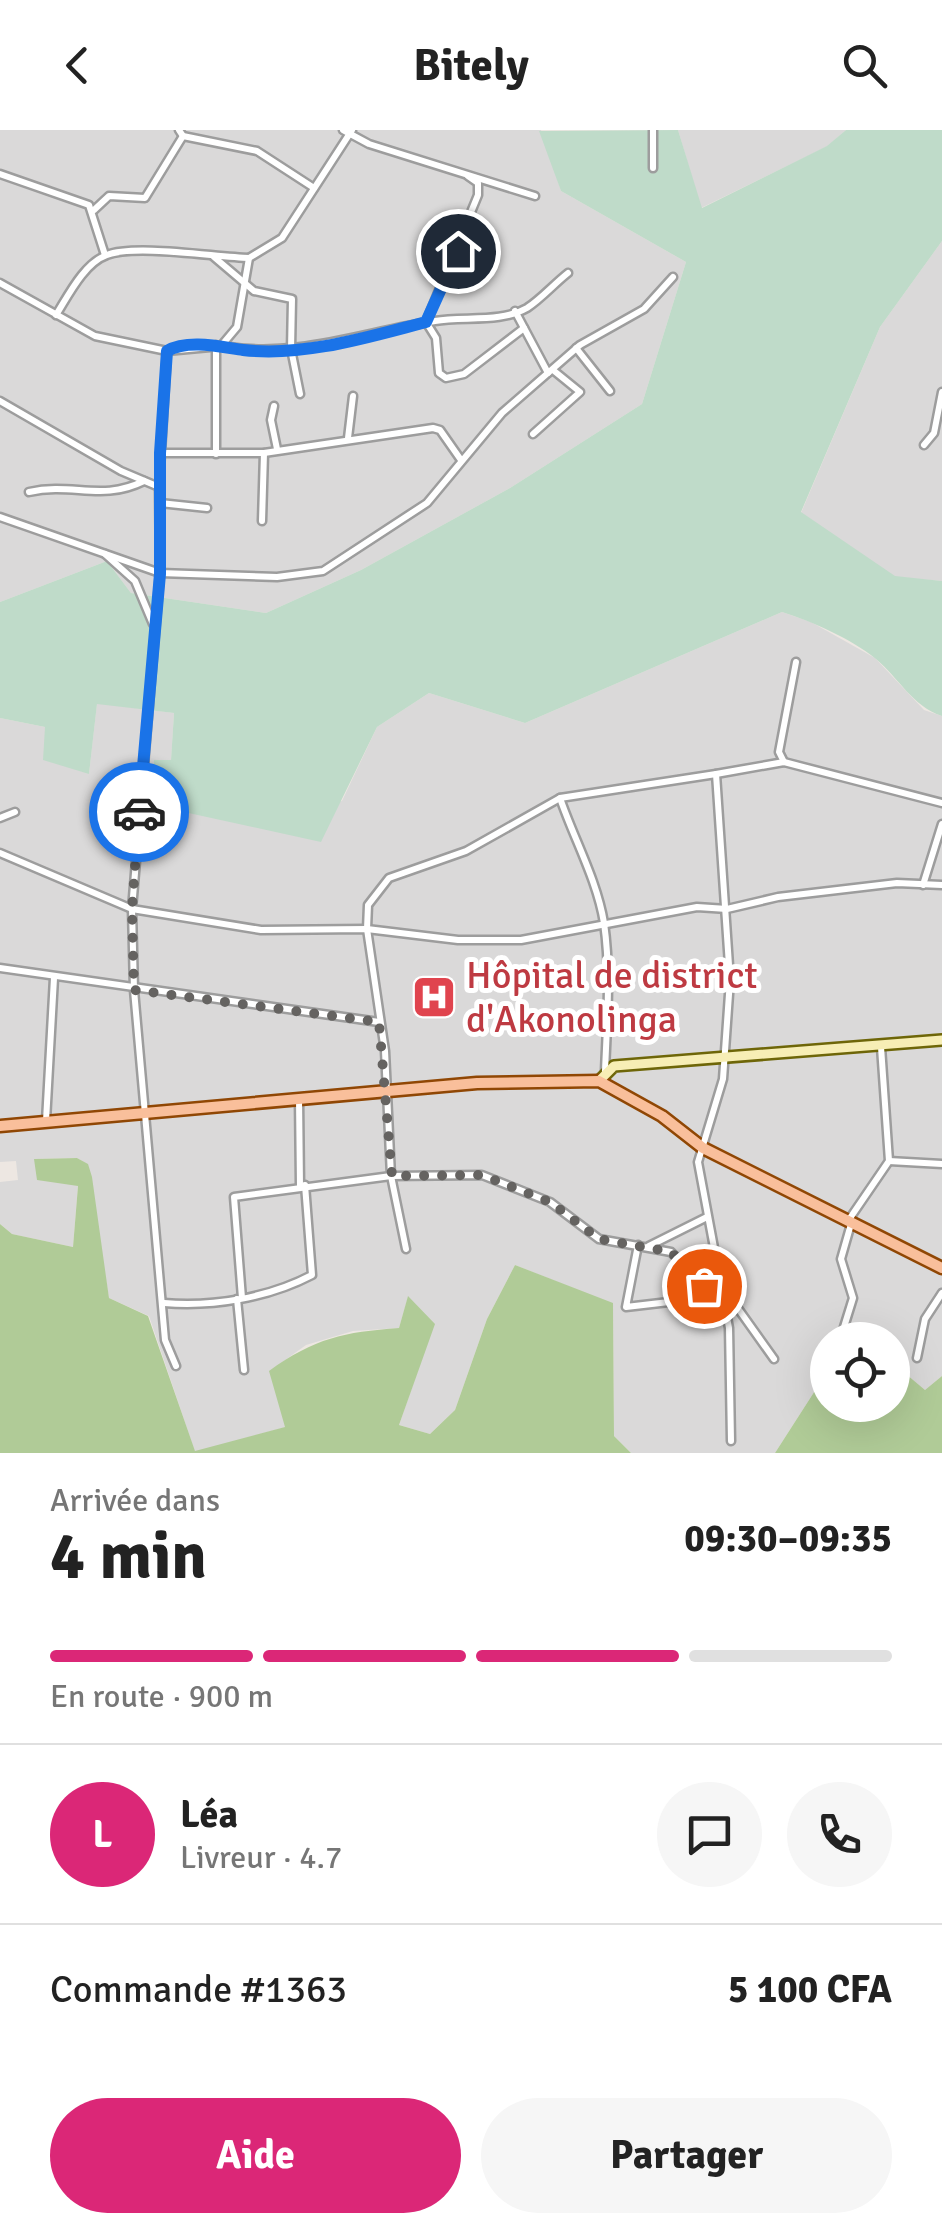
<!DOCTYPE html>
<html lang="fr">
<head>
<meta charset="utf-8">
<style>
  body { margin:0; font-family:Signika,sans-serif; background:#f6f6f6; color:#222; height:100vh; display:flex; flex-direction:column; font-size:38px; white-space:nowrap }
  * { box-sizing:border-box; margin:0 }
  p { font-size:32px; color:#767676 }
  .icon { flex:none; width:55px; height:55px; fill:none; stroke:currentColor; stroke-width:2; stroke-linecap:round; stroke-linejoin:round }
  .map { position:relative; height:1323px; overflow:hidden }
  .drawer { display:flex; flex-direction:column; background:#fff; flex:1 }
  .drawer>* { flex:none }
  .controls { position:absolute; left:810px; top:1192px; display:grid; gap:20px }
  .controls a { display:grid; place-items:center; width:100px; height:100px; border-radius:50%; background:#fff; box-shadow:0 10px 40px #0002; font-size:50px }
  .pin { position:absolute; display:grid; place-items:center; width:85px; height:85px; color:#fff; margin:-42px; border:5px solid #fff; border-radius:50%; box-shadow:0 2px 10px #0007 }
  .courier { position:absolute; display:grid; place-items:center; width:100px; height:100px; margin:-50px; border:8px solid #1a73e8; border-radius:50%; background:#fff; color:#222; box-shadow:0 2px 12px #0007 }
  .overview em { font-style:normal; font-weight:700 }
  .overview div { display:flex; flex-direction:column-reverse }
  .overview { display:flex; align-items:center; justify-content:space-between; height:170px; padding:0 50px }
  h1 { font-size:65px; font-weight:700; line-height:75px }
  .bar { display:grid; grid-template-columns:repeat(4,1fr); gap:15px 10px; align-content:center; height:120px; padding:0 50px }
  .bar i { height:12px; border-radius:8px; background:#e0e0e0 }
  .bar .selected { background:#db2777 }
  .bar p { grid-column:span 4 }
  .line { display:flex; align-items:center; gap:25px; padding:0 50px; border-top:2px solid #e0e0e0 }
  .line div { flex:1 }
  .round { display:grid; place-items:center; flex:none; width:105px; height:105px; border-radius:52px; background:#f6f6f6 }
  .primary-button { display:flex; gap:20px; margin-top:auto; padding:20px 50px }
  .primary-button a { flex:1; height:115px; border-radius:60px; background:#db2777; color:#fff; font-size:40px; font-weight:700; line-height:115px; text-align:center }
  .primary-button a+a { background:#f6f6f6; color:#222 }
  header { display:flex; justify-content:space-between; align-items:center; height:130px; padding:0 50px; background:#fff; font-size:45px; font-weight:700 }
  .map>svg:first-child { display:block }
</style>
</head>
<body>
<header><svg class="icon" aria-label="back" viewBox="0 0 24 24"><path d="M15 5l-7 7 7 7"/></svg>Bitely<svg class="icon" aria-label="search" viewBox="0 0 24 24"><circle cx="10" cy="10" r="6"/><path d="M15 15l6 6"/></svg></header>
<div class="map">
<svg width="942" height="1323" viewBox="0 0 942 1323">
  <rect width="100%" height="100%" fill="#ede7e2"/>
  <g fill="#dad9d9">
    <path d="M0 0H541L561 61 686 132 642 274 510 358 361 440 266 483 131 463 107 431 0 472Z"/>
    <path d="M678 0H846L828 16 701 78Z"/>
    <path d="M942 111V451L895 447 801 383 880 197Z"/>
    <path d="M782 482 811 492 875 528 924 580 942 586V1246L925 1260 893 1233 892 1210H828L827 1242 775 1323H631L614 1306 613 1174 515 1135 487 1189 455 1280 430 1304 399 1295 434 1194 408 1167 399 1198 353 1201 306 1215 270 1241 286 1297 195 1322 149 1186 109 1168 87 1034 77 1028 34 1029 78 1055 73 1117 12 1104 0 1094V1052L18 1050 16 1031 0 1032V588L45 597 89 644 97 573 174 583 171 631H154L153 675 226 689 342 671 377 597 429 563 525 593Z"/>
  </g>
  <g fill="#b0cb97">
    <path d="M77 1028 88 1034 92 1047 109 1168 148 1186 195 1321 285 1297 269 1241C315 1208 344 1202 399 1198L408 1166 435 1194 399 1295 430 1304 455 1280 487 1189 515 1135 613 1173 614 1306 631 1323H0V1094L12 1104 73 1117 78 1056 37 1050 34 1029Z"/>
    <path d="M893 1233 925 1260 942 1246V1323H775L827 1242 828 1275H892Z"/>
  </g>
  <path fill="#bfdbc9" d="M678 0 702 78 827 16 846 0H942V111L880 197 801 382 895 446 942 451V586C912 576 899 548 876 529 850 508 813 492 782 482L525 593 429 563 377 597 321 712 152 675 154 630H171L174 583 97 574 89 644 43 630 45 597 0 588V472L107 431 131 463 266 483 361 440 510 358 642 274 686 132 561 61 539 1Z"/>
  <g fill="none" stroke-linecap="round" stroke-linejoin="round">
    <g stroke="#9d9d9d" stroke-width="11">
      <g id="street">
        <path d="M179 0 183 6 257 21 314 58"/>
        <path d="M343 0 369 14 535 66"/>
        <path d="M653 38V0"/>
        <path d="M0 44 89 75 105 125"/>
        <path d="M468 46 478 53V65L426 192 436 208 439 243 446 248 464 244 524 198"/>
        <path d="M94 80 109 66 145 68 183 6"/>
        <path d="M214 127 254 161 292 169 291 219 300 264"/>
        <path d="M0 153 95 206 167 221 221 216 237 197 249 128 282 108 352 0"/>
        <path d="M515 181 548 243"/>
        <path d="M56 185C68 166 84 133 107 125 135 114 215 127 249 128"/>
        <path d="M222 216C297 229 363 202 435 191 464 186 501 193 527 178 541 169 554 154 568 143"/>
        <path d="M576 218 610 261"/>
        <path d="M167 221 159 357 160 443 132 779 134 860 165 1210 176 1236"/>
        <path d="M0 271 121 341 159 357"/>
        <path d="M274 276 271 290 277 319"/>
        <path d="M533 304 580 262 553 240"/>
        <path d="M348 308 353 266"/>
        <path d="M924 315 934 303 942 262"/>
        <path d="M161 323H264L433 298 440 300 461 330"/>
        <path d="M216 324V215"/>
        <path d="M29 362C73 352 101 372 144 351"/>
        <path d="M160 373 207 378"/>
        <path d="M0 387 160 443 277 447 323 441 427 373 502 283 580 215 644 179 673 147"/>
        <path d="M262 391 264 323"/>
        <path d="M105 424 135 451 153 494"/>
        <path d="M784 632 779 622 796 532"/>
        <path d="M716 644 784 632 942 673"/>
        <path d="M560 668C574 709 597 750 604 793 611 841 607 892 605 941"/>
        <path d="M0 688 15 682"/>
        <path d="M0 723 132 779 261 800 367 799 458 810H521L697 777 727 779 778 767 897 753 942 755"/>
        <path d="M923 755 942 694"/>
        <path d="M0 838 379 892"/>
        <path d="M299 969 300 1056"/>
        <path d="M46 991 54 848"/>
        <path d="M889 1031 942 1034"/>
        <path d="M848 1091 889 1031 881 917"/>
        <path d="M638 1115 626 1177 686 1170 689 1146"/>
        <path d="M649 1116 707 1087"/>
        <path d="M406 1119 391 1046 385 921 367 799 368 775 389 748 466 721 560 668 716 644 730 850 723 949 698 1032 729 1198 731 1311"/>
        <path d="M242 1168 234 1067 391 1046 482 1045 550 1072 599 1109 671 1122 704 1156H722L774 1229"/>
        <path d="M237 1169 244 1240"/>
        <path d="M164 1173C213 1177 268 1168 312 1145L305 1055"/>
        <path d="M844 1197 853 1168 841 1129 851 1094"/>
        <path d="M917 1228 925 1189 942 1163"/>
      </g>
    </g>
    <g stroke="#6e6608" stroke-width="14">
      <path id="secondary" d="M599 951 614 936 942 910"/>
    </g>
    <g stroke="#904704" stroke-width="15">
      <path id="primary" d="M0 996 477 953 599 951 662 986 703 1018 942 1138"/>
    </g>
    <use href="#street" stroke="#fff" stroke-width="6"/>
    <use href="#secondary" stroke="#f7eeb5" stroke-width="9"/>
    <use href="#primary" stroke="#f9bf9b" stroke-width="10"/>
  </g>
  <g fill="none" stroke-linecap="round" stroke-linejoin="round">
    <path stroke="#656361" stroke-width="10" stroke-dasharray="0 18" d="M139 682 132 779 134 860 379 892 392 1046 482 1045 550 1072 599 1109 671 1122 704 1156"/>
    <path stroke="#1a73e8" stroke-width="12" d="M139 682 160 444V323L167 221C188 209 221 217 243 220 304 227 368 207 426 192L458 121"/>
  </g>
  <defs>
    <g id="hospital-square" transform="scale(2.25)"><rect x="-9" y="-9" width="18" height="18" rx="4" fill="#e0444e" stroke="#fff"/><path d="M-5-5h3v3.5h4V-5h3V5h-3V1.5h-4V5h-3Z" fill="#fff"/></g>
  </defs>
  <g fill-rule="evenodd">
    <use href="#hospital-square" x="434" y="867"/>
  </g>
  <g text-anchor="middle" stroke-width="10" stroke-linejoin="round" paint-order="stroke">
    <g font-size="38" fill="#be3a42" stroke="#fff" text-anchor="start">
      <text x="466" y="858">Hôpital de district<tspan x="466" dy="44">d'Akonolinga</tspan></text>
    </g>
  </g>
</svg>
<div class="controls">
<a><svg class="icon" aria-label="locate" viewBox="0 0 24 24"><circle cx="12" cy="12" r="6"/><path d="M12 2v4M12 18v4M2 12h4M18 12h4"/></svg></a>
</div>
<div class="pin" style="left:704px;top:1156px;background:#ea580c"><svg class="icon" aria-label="bag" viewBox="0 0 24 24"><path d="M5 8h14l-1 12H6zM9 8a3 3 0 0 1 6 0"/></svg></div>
<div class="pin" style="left:458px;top:121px;background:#1f2937"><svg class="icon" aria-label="home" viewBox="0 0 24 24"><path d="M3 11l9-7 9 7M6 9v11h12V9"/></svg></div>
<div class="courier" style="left:139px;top:682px"><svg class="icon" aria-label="car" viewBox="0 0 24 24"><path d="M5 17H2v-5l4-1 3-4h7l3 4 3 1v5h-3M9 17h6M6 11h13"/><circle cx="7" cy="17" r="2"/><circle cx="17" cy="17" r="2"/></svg></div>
</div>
<section class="drawer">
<div class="overview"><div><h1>4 min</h1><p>Arrivée dans</p></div><em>09:30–09:35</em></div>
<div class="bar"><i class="selected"></i><i class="selected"></i><i class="selected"></i><i></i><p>En route · 900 m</p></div>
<div class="line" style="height:180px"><b class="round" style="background:#db2777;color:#fff">L</b><div><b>Léa</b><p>Livreur · 4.7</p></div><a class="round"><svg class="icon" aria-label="chat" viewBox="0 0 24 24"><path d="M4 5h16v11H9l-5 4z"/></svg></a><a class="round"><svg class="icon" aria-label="phone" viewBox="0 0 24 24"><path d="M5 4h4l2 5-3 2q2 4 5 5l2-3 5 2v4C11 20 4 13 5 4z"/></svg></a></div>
<div class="line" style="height:130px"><div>Commande #1363</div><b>5 100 CFA</b></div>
<div class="primary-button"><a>Aide</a><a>Partager</a></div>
</section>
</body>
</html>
